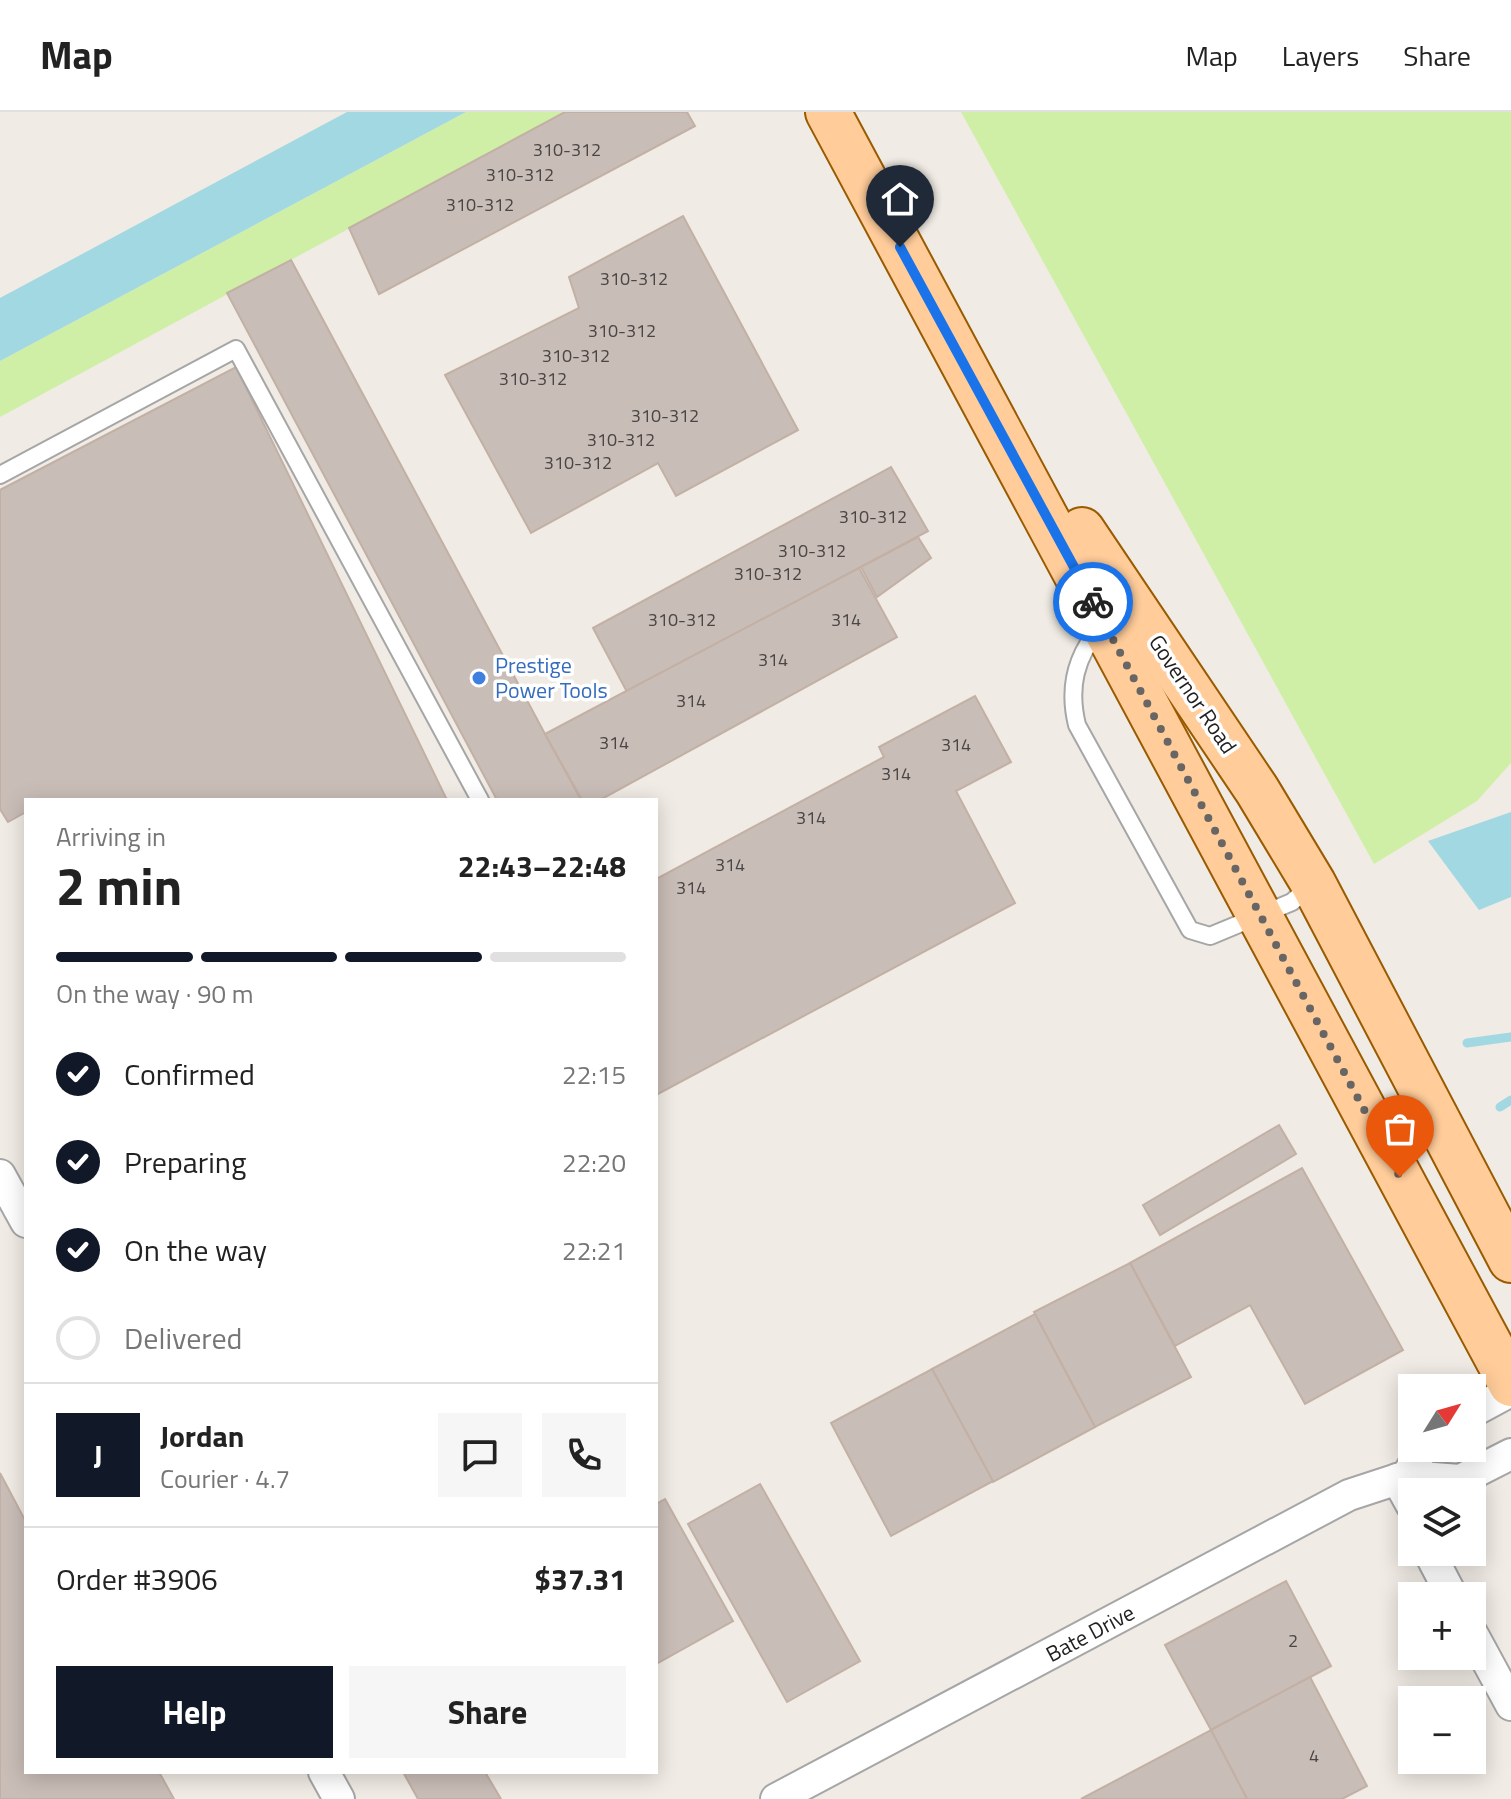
<!DOCTYPE html>
<html lang="en">
<head>
<meta charset="utf-8">
<style>
  body { margin:0; font-family:"Titillium Web",sans-serif; background:#f6f6f6; color:#222; height:100vh; display:flex; flex-direction:column; font-size:30px; white-space:nowrap }
  * { box-sizing:border-box; margin:0 }
  p { font-size:26px; color:#767676 }
  .icon { flex:none; width:44px; height:44px; fill:none; stroke:currentColor; stroke-width:2; stroke-linecap:round; stroke-linejoin:round }
  .map { position:relative; flex:1; overflow:hidden }
  .side { position:absolute; left:24px; top:686px; width:634px; height:976px; display:flex; flex-direction:column; background:#fff; border-radius:0px; box-shadow:0 4px 20px #0003 }
  .side>* { flex:none }
  .needle { width:52px; rotate:53deg }
  .fabs { position:absolute; left:1398px; top:1262px; display:grid; gap:16px }
  .fabs a { display:grid; place-items:center; width:88px; height:88px; border-radius:0px; background:#fff; box-shadow:0 4px 20px #0003; font-size:40px }
  .pin { position:absolute; display:grid; place-items:center; width:68px; height:68px; color:#fff; margin:-82px -34px; border-radius:50% 50% 50% 0; rotate:-45deg; box-shadow:0 0 8px #0007 }
  .pin .icon { rotate:45deg }
  .courier { position:absolute; display:grid; place-items:center; width:80px; height:80px; margin:-40px; border:6px solid #1a73e8; border-radius:50%; background:#fff; color:#222; box-shadow:0 2px 10px #0007 }
  .headline em { font-style:normal; font-weight:700 }
  .headline div { display:flex; flex-direction:column-reverse }
  .headline { display:flex; align-items:center; justify-content:space-between; height:136px; padding:0 32px }
  h1 { font-size:52px; font-weight:700; line-height:60px }
  .bar { display:grid; grid-template-columns:repeat(4,1fr); gap:12px 8px; align-content:center; height:96px; padding:0 32px }
  .bar i { height:10px; border-radius:6px; background:#e0e0e0 }
  .bar .on { background:#111827 }
  .bar p { grid-column:span 4 }
  .line { display:flex; align-items:center; gap:20px; padding:0 32px; border-top:2px solid #e0e0e0 }
  .line div { flex:1 }
  .round { display:grid; place-items:center; flex:none; width:84px; height:84px; border-radius:0px; background:#f6f6f6 }
  ol { padding:0 32px; list-style:none }
  li { display:flex; align-items:center; gap:24px; height:88px }
  li p { margin-inline-start:auto }
  li .icon { padding:8px; border-radius:50%; background:#111827; color:#fff; stroke-width:4 }
  li:last-child { color:#767676 }
  li i { width:44px; height:44px; border:4px solid #e0e0e0; border-radius:50% }
  .action { display:flex; gap:16px; margin-top:auto; padding:16px 32px }
  .action a { flex:1; height:92px; border-radius:0px; background:#111827; color:#fff; font-size:32px; font-weight:700; line-height:92px; text-align:center }
  .action a+a { background:#f6f6f6; color:#222 }
  header { display:flex; align-items:center; gap:48px; box-sizing:border-box; height:112px; padding:0 40px; background:#fff; border-bottom:2px solid #e0e0e0 }
  header strong { font-size:38px }
  nav { display:flex; gap:44px; margin-inline-start:auto; font-size:28px }
  .map>svg:first-child { display:block }
</style>
</head>
<body>
<header>
<strong>Map</strong>
<nav><a>Map</a><a>Layers</a><a>Share</a></nav>
</header>
<div class="map">
<svg width="1511" height="1687" viewBox="0 0 1511 1687">
  <rect width="100%" height="100%" fill="#f0ebe4"/>
  <g fill="#cfefa6">
    <path d="M466 0H565L0 305V249Z"/>
    <path d="M961 0H1511V651L1477 689 1374 752Z"/>
  </g>
  <g fill="#a1d8e2">
    <path d="M347 0H466L0 249V186Z"/>
    <path d="M1511 700V785L1479 798 1428 729Z"/>
  </g>
  <g fill="none" stroke-linecap="round" stroke-linejoin="round">
    <g stroke="#a1d8e2" stroke-width="9">
      <path d="M1467 931 1511 925"/>
      <path d="M1500 995 1511 988"/>
    </g>
  </g>
  <g fill="#c9bdb7" stroke="#c3b0a5" stroke-width="2">
    <path d="M565 0H687L695 14 379 182 349 116Z"/>
    <path d="M683 104 798 318 676 384 658 351 531 421 445 263 579 196 569 165Z"/>
    <path d="M291 148 545 622 581 688H497L227 181Z"/>
    <path d="M236 255 447 688H26V700L8 710 0 697V378Z"/>
    <path d="M891 355 928 419 627 580 593 516Z"/>
    <path d="M918 425 931 446 877 485 861 455Z"/>
    <path d="M859 456 897 525 600 688H582L545 622Z"/>
    <path d="M975 584 1011 650 956 679 1015 791 656 983V767L884 645 879 635Z"/>
    <path d="M1279 1013 1296 1042 1160 1123 1143 1093Z"/>
    <path d="M1302 1056 1403 1238 1305 1292 1250 1193 1175 1234 1130 1151Z"/>
    <path d="M1130 1151 1191 1265 1095 1315 1034 1200Z"/>
    <path d="M1035 1202 1095 1315 993 1370 932 1257Z"/>
    <path d="M932 1257 993 1369 891 1424 831 1311Z"/>
    <path d="M0 1361 26 1410V1660H159L174 1687H0Z"/>
    <path d="M760 1372 860 1549 787 1590 688 1412Z"/>
    <path d="M665 1387 733 1509 656 1552V1392Z"/>
    <path d="M1286 1469 1331 1554 1211 1618 1165 1533Z"/>
    <path d="M1310 1565 1367 1674 1342 1687H1247L1211 1618Z"/>
    <path d="M1211 1618 1247 1687H1081Z"/>
    <path d="M403 1660H485L501 1687H418Z"/>
  </g>
  <g fill="none" stroke-linecap="round" stroke-linejoin="round">
    <g stroke="#a6a6a6" stroke-width="20">
      <g id="lane">
        <path d="M0 363 236 237 480 688"/>
        <path d="M1100 516C1075 545 1068 576 1077 613L1190 818 1210 824 1292 790 1312 772"/>
      </g>
    </g>
    <g stroke="#a6a6a6" stroke-width="34">
      <g id="street">
        <path d="M0 1063 26 1110"/>
        <path d="M1472 1300 1511 1279"/>
        <path d="M1407 1364 1423 1336"/>
        <path d="M1397 1367 1412 1394"/>
        <path d="M1429 1440 1452 1484"/>
        <path d="M1472 1521 1511 1593"/>
        <path d="M324 1660 339 1687"/>
        <path d="M776 1687 1349 1383 1407 1364 1460 1368 1511 1342"/>
      </g>
    </g>
    <g stroke="#995b00" stroke-width="48">
      <g id="primary">
        <path d="M828 0 1511 1272"/>
        <path d="M1082 418 1257 678 1313 771 1511 1148"/>
      </g>
    </g>
    <use href="#lane" stroke="#fff" stroke-width="16"/>
    <use href="#street" stroke="#fff" stroke-width="30"/>
    <use href="#primary" stroke="#ffcc9a" stroke-width="44"/>
  </g>
  <g fill="none" stroke-linecap="round" stroke-linejoin="round">
    <path stroke="#686664" stroke-width="8" stroke-dasharray="0 14.4" d="M1093 490 1400 1065"/>
    <path stroke="#1a73e8" stroke-width="10" d="M900 135 1093 490"/>
  </g>
  <circle fill="#3f7fe0" stroke="#fff" stroke-width="3" cx="479" cy="566" r="8"/>
  <g text-anchor="middle" stroke-width="7" stroke-linejoin="round" paint-order="stroke">
    <g font-size="18" fill="#4a4645">
      <text x="567" y="44">310-312</text>
      <text x="520" y="69">310-312</text>
      <text x="480" y="99">310-312</text>
      <text x="634" y="173">310-312</text>
      <text x="622" y="225">310-312</text>
      <text x="576" y="250">310-312</text>
      <text x="533" y="273">310-312</text>
      <text x="665" y="310">310-312</text>
      <text x="621" y="334">310-312</text>
      <text x="578" y="357">310-312</text>
      <text x="873" y="411">310-312</text>
      <text x="812" y="445">310-312</text>
      <text x="768" y="468">310-312</text>
      <text x="682" y="514">310-312</text>
      <text x="846" y="514">314</text>
      <text x="773" y="554">314</text>
      <text x="691" y="595">314</text>
      <text x="614" y="637">314</text>
      <text x="956" y="639">314</text>
      <text x="896" y="668">314</text>
      <text x="811" y="712">314</text>
      <text x="730" y="759">314</text>
      <text x="691" y="782">314</text>
      <text x="1293" y="1535">2</text>
      <text x="1314" y="1650">4</text>
    </g>
    <g font-size="22" fill="#366cbe" stroke="#fff" text-anchor="start">
      <text x="495" y="561">Prestige<tspan x="495" dy="25">Power Tools</tspan></text>
    </g>
    <g font-size="22" fill="#1f1f1f" stroke="#fff">
      <text transform="translate(1193 582) rotate(56)" y="8">Governor Road</text>
      <text transform="translate(1090 1521) rotate(-28)" y="8">Bate Drive</text>
    </g>
  </g>
</svg>
<div class="fabs">
<a><svg class="needle" viewBox="-14 -14 28 28"><path d="M0-13l5 13h-10z" fill="#e53935"/><path d="M0 13l5-13h-10z" fill="#767676"/></svg></a>
<a><svg class="icon" aria-label="layers" viewBox="0 0 24 24"><path d="M12 4l9 5-9 5-9-5zM3 14l9 5 9-5"/></svg></a>
<a>+</a>
<a>−</a>
</div>
<div class="pin" style="left:1400px;top:1065px;background:#ea580c"><svg class="icon" aria-label="bag" viewBox="0 0 24 24"><path d="M5 8h14l-1 12H6zM9 8a3 3 0 0 1 6 0"/></svg></div>
<div class="pin" style="left:900px;top:135px;background:#1f2937"><svg class="icon" aria-label="home" viewBox="0 0 24 24"><path d="M3 11l9-7 9 7M6 9v11h12V9"/></svg></div>
<div class="courier" style="left:1093px;top:490px"><svg class="icon" aria-label="bike" viewBox="0 0 24 24"><circle cx="6" cy="16" r="4"/><circle cx="18" cy="16" r="4"/><path d="M6 16l4-8h5l3 8M10 8l3 8H6M13 5h3"/></svg></div>
<section class="side">
<div class="headline"><div><h1>2 min</h1><p>Arriving in</p></div><em>22:43–22:48</em></div>
<div class="bar"><i class="on"></i><i class="on"></i><i class="on"></i><i></i><p>On the way · 90 m</p></div>
<ol>
<li><svg class="icon" aria-label="check" viewBox="0 0 24 24"><path d="M5 12l5 5 9-10"/></svg>Confirmed<p>22:15</p></li>
<li><svg class="icon" aria-label="check" viewBox="0 0 24 24"><path d="M5 12l5 5 9-10"/></svg>Preparing<p>22:20</p></li>
<li><svg class="icon" aria-label="check" viewBox="0 0 24 24"><path d="M5 12l5 5 9-10"/></svg>On the way<p>22:21</p></li>
<li><i></i>Delivered</li>
</ol>
<div class="line" style="height:144px"><b class="round" style="background:#111827;color:#fff">J</b><div><b>Jordan</b><p>Courier · 4.7</p></div><a class="round"><svg class="icon" aria-label="chat" viewBox="0 0 24 24"><path d="M4 5h16v11H9l-5 4z"/></svg></a><a class="round"><svg class="icon" aria-label="phone" viewBox="0 0 24 24"><path d="M5 4h4l2 5-3 2q2 4 5 5l2-3 5 2v4C11 20 4 13 5 4z"/></svg></a></div>
<div class="line" style="height:104px"><div>Order #3906</div><b>$37.31</b></div>
<div class="action"><a>Help</a><a>Share</a></div>
</section>
</div>
</body>
</html>
